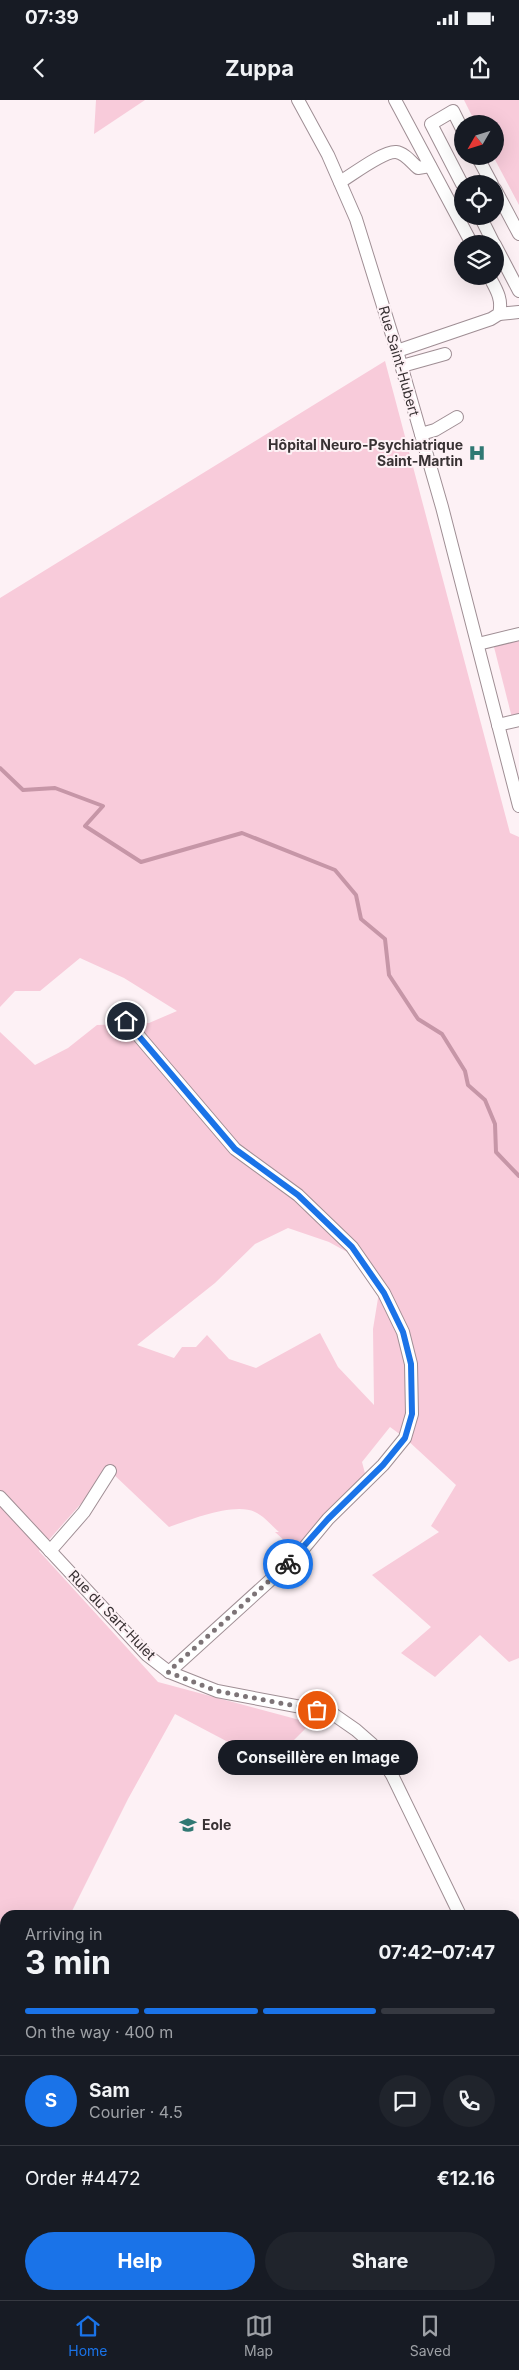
<!DOCTYPE html>
<html lang="en">
<head>
<meta charset="utf-8">
<style>
  body { margin:0; font-family:Inter,sans-serif; background:#20242c; color:#f1f3f6; height:100vh; display:flex; flex-direction:column; font-size:19px; white-space:nowrap }
  * { box-sizing:border-box; margin:0 }
  p { font-size:16px; color:#9ea1a6 }
  .icon { flex:none; width:28px; height:28px; fill:none; stroke:currentColor; stroke-width:2; stroke-linecap:round; stroke-linejoin:round }
  .map { position:relative; flex:1; overflow:hidden }
  .side { position:absolute; left:0px; top:1810px; width:520px; height:390px; display:flex; flex-direction:column; background:#171b24; border-radius:15px 15px 0 0; box-shadow:0 5px 20px #0002 }
  .side>* { flex:none }
  .needle { width:32px; rotate:231deg }
  .buttons { position:absolute; left:454px; top:15px; display:grid; gap:10px }
  .buttons a { display:grid; place-items:center; width:50px; height:50px; border-radius:50%; background:#171b24; box-shadow:0 5px 20px #0002; font-size:25px }
  .pin { position:absolute; display:grid; place-items:center; width:42px; height:42px; color:#fff; margin:-21px; border:2px solid #fff; border-radius:50%; box-shadow:0 1px 5px #0007 }
  .courier { position:absolute; display:grid; place-items:center; width:50px; height:50px; margin:-25px; border:4px solid #1a73e8; border-radius:50%; background:#fff; color:#222; box-shadow:0 1px 6px #0007 }
  .bubble { position:absolute; height:35px; border-radius:18px; background:#171b24; box-shadow:0 5px 20px #0002; font-size:16px; font-weight:700; line-height:35px; text-align:center }
  .headline em { font-style:normal; font-weight:700 }
  .headline div { display:flex; flex-direction:column-reverse }
  .headline { display:flex; align-items:center; justify-content:space-between; height:85px; padding:0 25px }
  h1 { font-size:32px; font-weight:700; line-height:38px }
  .bar { display:grid; grid-template-columns:repeat(4,1fr); gap:8px 5px; align-content:center; height:60px; padding:0 25px }
  .bar i { height:6px; border-radius:4px; background:#363941 }
  .bar .current { background:#1a73e8 }
  .bar p { grid-column:span 4 }
  .line { display:flex; align-items:center; gap:12px; padding:0 25px; border-top:1px solid #363941 }
  .line div { flex:1 }
  .round { display:grid; place-items:center; flex:none; width:52px; height:52px; border-radius:26px; background:#20242c }
  .cta { display:flex; gap:10px; margin-top:auto; padding:10px 25px }
  .cta a { flex:1; height:58px; border-radius:30px; background:#1a73e8; color:#fff; font-size:20px; font-weight:700; line-height:58px; text-align:center }
  .cta a+a { background:#20242c; color:#f1f3f6 }
  .status { display:flex; justify-content:space-between; align-items:center; height:35px; padding:0 25px; background:#171b24; direction:ltr }
  .status svg { height:14px; fill:currentColor }
  header { display:flex; justify-content:space-between; align-items:center; height:65px; padding:0 25px; background:#171b24; font-size:22px; font-weight:700 }
  .tab-bar { display:flex; justify-content:space-around; align-items:center; height:70px; border-top:1px solid #363941; background:#171b24; font-size:14px; color:#9ea1a6 }
  .tab-bar a { display:grid; justify-items:center; gap:2px }
  .tab-bar .current { color:#1a73e8 }
  .map>svg:first-child { display:block }
</style>
</head>
<body>
<div class="status"><b>07:39</b><svg viewBox="0 0 49 12"><path d="M0 12V9h3v3zM5 12V6h3v6zM10 12V3h3v9zM15 12V0h3v12zM26 1h20v11H26zM47 4h2v5h-2z"/></svg></div>
<header><svg class="icon" aria-label="back" viewBox="0 0 24 24"><path d="M15 5l-7 7 7 7"/></svg>Zuppa<svg class="icon" aria-label="share" viewBox="0 0 24 24"><path d="M12 15V3M7 8l5-5 5 5M5 13v7h14v-7"/></svg></header>
<div class="map">
<svg width="519" height="2200" viewBox="0 0 519 2200">
  <rect width="100%" height="100%" fill="#fdf1f5"/>
  <g fill="#f8cbda" fill-rule="evenodd">
    <path d="M96 0H145L94 34Z"/>
    <path d="M464 0H519V105L493 56H495V24H476Z"/>
    <path d="M385 261 510 733 519 737V1558L509 1562 480 1535 435 1577 401 1553 431 1527 372 1475 439 1432 431 1426 456 1385 405 1338 390 1327 362 1362 367 1381 299 1454 275 1432H279C272 1426 264 1416 255 1412 234 1402 190 1420 169 1427L110 1371 39 1451 158 1582 311 1623 270 1664 175 1614 128 1699 70 1815H5V1827L0 1822V932L35 965 68 948 97 925 149 923 177 911 124 878 80 858 40 891H15L0 907V498ZM288 1128 329 1142 367 1163 380 1186 373 1229 374 1305 338 1267 320 1233 256 1268 229 1259 207 1235 196 1247H182L174 1258 137 1245 215 1183 255 1144Z"/>
    <path d="M519 537V616L512 618 493 543Z"/>
    <path d="M5 2098V2137L0 2140V2101Z"/>
    <path d="M515 2167 519 2170V2200H469L481 2195H515Z"/>
  </g>
  <path fill="#c696a7" d="M5 1885V1947L4 1948 0 1946V1894Z"/>
  <g fill="none" stroke-linecap="round" stroke-linejoin="round">
    <path stroke="#c696a7" stroke-width="4" d="M0 668 23 690 55 688 103 706 85 726 141 762 242 733 335 770 356 795 361 819 385 839 389 875 418 919 442 934 465 971 468 985 485 1000 495 1024 496 1052 519 1076"/>
    <g stroke="#9f8e94" stroke-width="14">
      <g id="minor">
        <path d="M298 0 328 55 356 119 397 251 442 407 519 706"/>
        <path d="M395 0 472 144"/>
        <path d="M462 29 453 11 431 24 462 84"/>
        <path d="M477 56 492 84"/>
        <path d="M340 82C352 75 383 51 396 52 405 53 412 63 418 68L430 66"/>
        <path d="M495 89 519 134"/>
        <path d="M480 116 494 144"/>
        <path d="M495 145 519 191"/>
        <path d="M499 214 519 212"/>
        <path d="M397 251 491 219 499 214C503 199 496 189 489 176"/>
        <path d="M402 266 445 254"/>
        <path d="M421 334 435 330 457 317"/>
        <path d="M478 544 519 534"/>
        <path d="M498 625 519 620"/>
        <path d="M126 921 235 1049 298 1095 352 1147 384 1193 403 1232 411 1264 412 1314 405 1338 383 1365 328 1419 299 1454 169 1572"/>
        <path d="M0 1397 147 1555 169 1572 217 1591 317 1610 333 1614 356 1630 372 1644 392 1675 460 1815"/>
        <path d="M50 1451 84 1412 110 1371"/>
        <path d="M65 2200 66 2195"/>
        <path d="M86 2200 91 2195"/>
      </g>
    </g>
    <g stroke="#b4788e" stroke-width="18">
      <g id="major">
        <path d="M515 2081 519 2078"/>
        <path d="M384 2200 389 2195"/>
      </g>
    </g>
    <use href="#minor" stroke="#fff" stroke-width="12"/>
    <use href="#major" stroke="#fac5d9" stroke-width="16"/>
  </g>
  <g fill="none" stroke-linecap="round" stroke-linejoin="round">
    <path stroke="#7d7477" stroke-width="5" stroke-dasharray="0 9" d="M288 1464 168 1572 217 1591 317 1610"/>
    <path stroke="#1a73e8" stroke-width="6" d="M126 921 235 1049 298 1095 352 1147 384 1193 403 1232 411 1264 412 1314 405 1338 383 1365 328 1419 288 1464"/>
  </g>
  <defs>
    <g id="hospital-bare" transform="scale(1.35)"><path d="M-5-5h3v3.5h4V-5h3V5h-3V1.5h-4V5h-3Z" fill="#307873" stroke="#fdf1f5" stroke-width="2.5" paint-order="stroke"/></g>
    <g id="school-bare" transform="scale(1.35)"><path d="M0-5L7-2L0 1L-7-2ZM-4 1L0 2.5L4 1V4Q0 6-4 4Z" fill="#307873" stroke="#fdf1f5" stroke-width="2.5" paint-order="stroke"/></g>
  </defs>
  <g fill-rule="evenodd">
    <use href="#hospital-bare" x="477" y="353"/>
    <use href="#school-bare" x="188" y="1725"/>
  </g>
  <g text-anchor="middle" stroke-width="4" stroke-linejoin="round" paint-order="stroke">
    <g font-size="14" fill="#383133" stroke="#fdf1f5">
      <text transform="translate(399 261) rotate(74)" y="5">Rue Saint-Hubert</text>
      <text transform="translate(112 1515) rotate(46)" y="5">Rue du Sart-Hulet</text>
    </g>
    <g font-size="14" font-weight="bold" fill="#383133" stroke="#fdf1f5" text-anchor="end">
      <text x="463" y="350">Hôpital Neuro-Psychiatrique<tspan x="463" dy="16">Saint-Martin</tspan></text>
      <text x="202" y="1730" text-anchor="start">Eole</text>
    </g>
  </g>
</svg>
<div class="buttons">
<a><svg class="needle" viewBox="-14 -14 28 28"><path d="M0-13l5 13h-10z" fill="#e53935"/><path d="M0 13l5-13h-10z" fill="#9ea1a6"/></svg></a>
<a><svg class="icon" aria-label="locate" viewBox="0 0 24 24"><circle cx="12" cy="12" r="6"/><path d="M12 2v4M12 18v4M2 12h4M18 12h4"/></svg></a>
<a><svg class="icon" aria-label="layers" viewBox="0 0 24 24"><path d="M12 4l9 5-9 5-9-5zM3 14l9 5 9-5"/></svg></a>
</div>
<div class="pin" style="left:317px;top:1610px;background:#ea580c"><svg class="icon" aria-label="bag" viewBox="0 0 24 24"><path d="M5 8h14l-1 12H6zM9 8a3 3 0 0 1 6 0"/></svg></div>
<div class="pin" style="left:126px;top:921px;background:#1f2937"><svg class="icon" aria-label="home" viewBox="0 0 24 24"><path d="M3 11l9-7 9 7M6 9v11h12V9"/></svg></div>
<div class="courier" style="left:288px;top:1464px"><svg class="icon" aria-label="bike" viewBox="0 0 24 24"><circle cx="6" cy="16" r="4"/><circle cx="18" cy="16" r="4"/><path d="M6 16l4-8h5l3 8M10 8l3 8H6M13 5h3"/></svg></div>
<div class="bubble" style="left:218px;top:1640px;width:200px">Conseillère en Image</div>
<section class="side">
<div class="headline"><div><h1>3 min</h1><p>Arriving in</p></div><em>07:42–07:47</em></div>
<div class="bar"><i class="current"></i><i class="current"></i><i class="current"></i><i></i><p>On the way · 400 m</p></div>
<div class="line" style="height:90px"><b class="round" style="background:#1a73e8;color:#fff">S</b><div><b>Sam</b><p>Courier · 4.5</p></div><a class="round"><svg class="icon" aria-label="chat" viewBox="0 0 24 24"><path d="M4 5h16v11H9l-5 4z"/></svg></a><a class="round"><svg class="icon" aria-label="phone" viewBox="0 0 24 24"><path d="M5 4h4l2 5-3 2q2 4 5 5l2-3 5 2v4C11 20 4 13 5 4z"/></svg></a></div>
<div class="line" style="height:65px"><div>Order #4472</div><b>€12.16</b></div>
<div class="cta"><a>Help</a><a>Share</a></div>
</section>
</div>
<nav class="tab-bar">
<a class="current"><svg class="icon" aria-label="home" viewBox="0 0 24 24"><path d="M3 11l9-7 9 7M6 9v11h12V9"/></svg>Home</a>
<a><svg class="icon" aria-label="map" viewBox="0 0 24 24"><path d="M3 6l6-2 6 2 6-2v14l-6 2-6-2-6 2zM9 4v14M15 6v14"/></svg>Map</a>
<a><svg class="icon" aria-label="saved" viewBox="0 0 24 24"><path d="M7 4h10v16l-5-4-5 4z"/></svg>Saved</a>
</nav>
</body>
</html>
